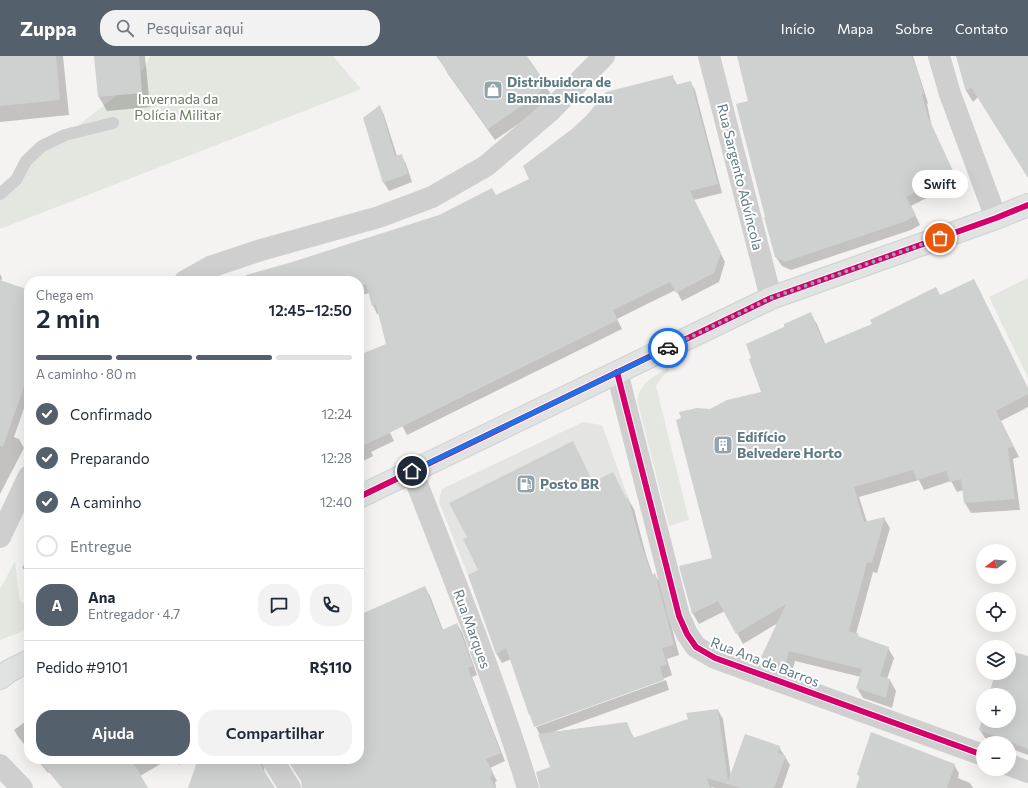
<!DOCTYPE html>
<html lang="pt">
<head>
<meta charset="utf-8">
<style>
  body { margin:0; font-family:Commissioner,sans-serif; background:#f2f2f3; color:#1f2937; height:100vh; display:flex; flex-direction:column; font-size:15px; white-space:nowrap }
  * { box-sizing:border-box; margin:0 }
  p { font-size:13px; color:#747a83 }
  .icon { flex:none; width:22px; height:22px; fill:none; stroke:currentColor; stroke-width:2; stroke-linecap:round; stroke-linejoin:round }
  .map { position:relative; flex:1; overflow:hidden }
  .drawer { position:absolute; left:24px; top:220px; width:340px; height:488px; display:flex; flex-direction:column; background:#fff; border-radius:16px; box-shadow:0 4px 16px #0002 }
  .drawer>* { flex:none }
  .needle { width:26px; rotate:254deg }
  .controls { position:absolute; left:976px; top:488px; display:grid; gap:8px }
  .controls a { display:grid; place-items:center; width:40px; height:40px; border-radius:50%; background:#fff; box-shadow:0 4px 16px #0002; font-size:20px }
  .pin { position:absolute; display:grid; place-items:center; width:34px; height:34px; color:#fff; margin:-17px; border:2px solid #fff; border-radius:50%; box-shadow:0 1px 4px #0007 }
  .courier { position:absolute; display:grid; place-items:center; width:40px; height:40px; margin:-20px; border:3px solid #1a73e8; border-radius:50%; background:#fff; color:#222; box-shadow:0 1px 5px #0007 }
  .bubble { position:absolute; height:28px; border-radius:14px; background:#fff; box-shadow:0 4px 16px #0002; font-size:13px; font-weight:600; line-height:28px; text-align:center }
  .overview em { font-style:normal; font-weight:600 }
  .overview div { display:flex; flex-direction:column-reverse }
  .overview { display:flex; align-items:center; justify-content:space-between; height:68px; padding:0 12px }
  h1 { font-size:26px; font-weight:600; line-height:30px }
  .bar { display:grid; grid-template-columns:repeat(4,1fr); gap:6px 4px; align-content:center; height:48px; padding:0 12px }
  .bar i { height:5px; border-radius:3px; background:#e0e1e3 }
  .bar .current { background:#54606b }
  .bar p { grid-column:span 4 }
  .line { display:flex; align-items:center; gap:10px; padding:0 12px; border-top:1px solid #e0e1e3 }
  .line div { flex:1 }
  .round { display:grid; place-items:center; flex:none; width:42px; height:42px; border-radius:16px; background:#f2f2f3 }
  ol { padding:0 12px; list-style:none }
  li { display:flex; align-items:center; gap:12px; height:44px }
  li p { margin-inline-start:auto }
  li .icon { padding:4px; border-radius:50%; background:#54606b; color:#fff; stroke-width:4 }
  li:last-child { color:#747a83 }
  li i { width:22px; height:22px; border:2px solid #e0e1e3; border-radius:50% }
  .primary-button { display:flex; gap:8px; margin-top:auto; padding:8px 12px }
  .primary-button a { flex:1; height:46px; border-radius:16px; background:#54606b; color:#fff; font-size:16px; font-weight:600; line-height:46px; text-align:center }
  .primary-button a+a { background:#f2f2f3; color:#1f2937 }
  header { display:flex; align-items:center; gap:24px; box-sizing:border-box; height:56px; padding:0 20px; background:#54606b; color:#fff }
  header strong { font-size:19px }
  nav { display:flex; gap:22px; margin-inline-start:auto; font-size:14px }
  .search { width:280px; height:36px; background:#f2f2f3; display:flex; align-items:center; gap:10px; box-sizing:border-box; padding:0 14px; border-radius:16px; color:#747a83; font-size:15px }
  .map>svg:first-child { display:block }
</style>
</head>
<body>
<header>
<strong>Zuppa</strong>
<div class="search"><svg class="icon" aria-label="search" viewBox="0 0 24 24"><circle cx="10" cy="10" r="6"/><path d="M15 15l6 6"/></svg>Pesquisar aqui</div>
<nav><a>Início</a><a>Mapa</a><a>Sobre</a><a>Contato</a></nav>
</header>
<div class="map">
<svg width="1028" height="732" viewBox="0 0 1028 732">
  <rect width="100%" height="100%" fill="#f4f3f1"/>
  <path fill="#e4e4e3" d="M583 366 602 369 628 441 468 519 439 446 442 433Z"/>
  <g fill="#e4e7df">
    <path d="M150 0H333L361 33 0 173V130L138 23Z"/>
    <path d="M1028 222V322L989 241Z"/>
    <path d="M668 312 669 315 663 320 656 330 689 464 669 470 637 344C642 325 652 322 668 312Z"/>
    <path d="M15 505 20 545 29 550V573L0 584V533Z"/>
  </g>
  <g fill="#0003">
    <path d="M0 0H63L69 59 0 66Z"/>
    <path d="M95 0H145L150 51 107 55 99 41Z"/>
    <path d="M451 0H525L553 41 540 53 495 84 448 18 442 7Z"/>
    <path d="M738 0H913L928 47 927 48 932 71 958 126 911 150 920 169 911 174 791 214 782 210 776 201 766 161 749 45Z"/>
    <path d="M957 0H1028V110L978 41 973 46 967 36Z"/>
    <path d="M672 20 677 29 690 26 695 34 722 137 694 144 725 206 719 226 682 245 676 234 649 247 617 263 622 273 407 379 403 371 383 290 387 289 379 258H377L373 249 369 237 359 240V225H231L289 208 439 160 496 140 531 124Z"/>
    <path d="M380 51 384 59 397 100 401 99 406 108 412 126 389 135 384 127 364 62Z"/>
    <path d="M0 218 2 222 1 225 29 235V338L14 381 19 383 24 392 0 438Z"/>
    <path d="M940 240 1028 333V351L1001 365 1019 401 1013 403 1020 454 971 457 965 447 963 434 957 436 951 425 924 434 919 424 859 441 867 466 884 462 890 472 877 517 873 516 856 578 859 582 888 592 894 602 887 623 890 624 896 635 892 652 863 642 857 632 861 621 795 605 791 619 768 611 762 601 778 567 743 588 725 555 699 568 693 558 713 503 710 354 763 336 786 271 810 258 817 268 825 288Z"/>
    <path d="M359 314 394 385 371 396 373 400 359 407Z"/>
    <path d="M613 417 626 443H628L634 453 646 499 653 520 655 519 661 529 679 599 667 603 672 619 665 622 535 669 530 659 511 603 502 607 496 597 479 515 593 427Z"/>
    <path d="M29 504V521L22 511Z"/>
    <path d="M29 522V533L25 526Z"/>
    <path d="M425 531 430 540 443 574 457 568 462 576 477 619 472 621 505 705 490 712 497 725 495 726 496 732H303L302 726 287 703H359V584Z"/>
    <path d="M1009 596 1028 601V699L1009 692V687H997L985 682 980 674 983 664V665H1009V639H990L996 617H1009Z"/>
    <path d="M666 624 669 634 553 676 626 667 634 682 718 654 723 663 731 721 779 691 790 709 782 732H716L711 731 712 732H542L551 712 540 679 536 671Z"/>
    <path d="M29 653V659L26 655Z"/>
    <path d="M29 663V694L19 682 14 674Z"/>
    <path d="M37 703H169L140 720 147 732H66L56 713 48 717Z"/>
    <path d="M176 703H189L179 709Z"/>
    <path d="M199 703H268L266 706 264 712 265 718 274 732H196Z"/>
    <path d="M954 709 959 717 958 722 970 727 973 732H857L860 722 858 718Z"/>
  </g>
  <g fill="#cfd0d0">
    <path d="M0 0H56L60 44 0 50Z"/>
    <path d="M94 0H139L142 37 98 41Z"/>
    <path d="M436 0H527L547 29 533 42 488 73Z"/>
    <path d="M737 0H912L914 7 915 6 924 38 922 39 928 61 954 117 906 141 916 159 906 165 785 206 775 201 764 161H765L736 48 748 45Z"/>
    <path d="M956 0H1028V122L971 31 966 36Z"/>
    <path d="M673 19 675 29 691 25 718 128 690 135 721 197 714 217 676 237 670 226 644 239 613 254 618 264 359 392V299L386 288 376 249 372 250 366 228 359 230V225H247L246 219 289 207 439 159 492 132 496 139 529 123 523 110 572 73 587 59 606 36Z"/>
    <path d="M380 49 395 100 402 98 408 118 383 127 363 62Z"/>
    <path d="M974 223 1028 332V338L996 355 1014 391 1008 392 1015 443 964 447 961 423 950 426 946 415 917 424 913 414 854 431 864 466 885 461 872 507 867 506 849 575 859 578 858 580 889 591 880 620 890 623 886 642 856 632 862 613 789 595 785 609 761 601 786 548 736 578 718 545 692 558 679 510 712 502 676 364 681 362 679 356 697 352 710 353 727 344 761 336 749 303 751 302 746 288 784 271V268L811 256 824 288 872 268 870 264 936 231 940 239Z"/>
    <path d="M0 224 29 234V316L3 391 0 390Z"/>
    <path d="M573 385 593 426 613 416 626 442 628 441 641 488 652 519 655 517 674 589 662 592 667 608 660 611 664 624 534 671 530 659H529L506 592 496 598 468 519 478 514 463 483 467 481 449 447Z"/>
    <path d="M425 530 442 574 457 567 473 610 468 612 501 697 486 703 493 716 491 717 492 720 490 721 495 732H302L301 725 287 703H359V559Z"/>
    <path d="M1009 595 1028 600V693L979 674 983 660V665H1009V639H989L995 617H1009Z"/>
    <path d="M718 653 728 725 745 678 780 690 778 697 786 700 774 732H740L707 722 710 732H540L536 716 550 711 538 678 627 666 633 682 688 663 686 657Z"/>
    <path d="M871 676 955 708 947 732H856L860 720 857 718Z"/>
    <path d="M38 703H131L148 732H62Z"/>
    <path d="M198 703H260L261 710 275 732H188Z"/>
  </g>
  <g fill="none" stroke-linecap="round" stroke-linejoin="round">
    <g stroke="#ced0d1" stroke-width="24">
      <g id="secondary">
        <path d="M359 441 771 242 996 162 1028 149"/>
        <path d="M0 622 9 615 29 605"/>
      </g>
    </g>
    <path stroke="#cfcfd0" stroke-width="12" d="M0 138 16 124 26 105 42 90 65 79 113 67"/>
    <g stroke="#cfcfd0" stroke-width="22">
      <path d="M709 0 771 242"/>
      <path d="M939 0 950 38 996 162"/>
      <path d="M185 225 210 211 261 194 379 161 432 141 486 110 549 56 604 0"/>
      <path d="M617 316 679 560 687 578 696 591 715 602 983 699"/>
      <path d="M412 415C453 520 495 625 528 732"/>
      <path d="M0 481 29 420"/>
      <path d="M272 703 290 732"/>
      <path d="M0 709 22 732"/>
      <path d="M1009 709 1028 716"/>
    </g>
    <use href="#secondary" stroke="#e1e2e2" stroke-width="22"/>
    <g stroke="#fff" stroke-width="8">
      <g id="cycleway">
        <path d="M617 316 679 560 687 578 696 591 715 602 983 699"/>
        <path d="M359 441 771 242 996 162 1028 149"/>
      </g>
    </g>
    <use href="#cycleway" stroke="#d6006c" stroke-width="6"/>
  </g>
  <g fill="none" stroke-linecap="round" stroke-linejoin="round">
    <path stroke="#94a4aa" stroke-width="4" stroke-dasharray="0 7.2" d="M668 292 771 242 940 182"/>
    <path stroke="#1a73e8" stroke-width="5" d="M412 415 668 292"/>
  </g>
  <defs>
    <g id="shop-square" transform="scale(1)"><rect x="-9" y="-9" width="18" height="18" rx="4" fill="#94a4aa" stroke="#fff"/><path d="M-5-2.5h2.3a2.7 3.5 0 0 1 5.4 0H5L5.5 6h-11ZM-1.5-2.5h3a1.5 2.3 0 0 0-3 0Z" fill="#fff"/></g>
    <g id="building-square" transform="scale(1)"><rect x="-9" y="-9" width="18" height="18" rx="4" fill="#94a4aa" stroke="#fff"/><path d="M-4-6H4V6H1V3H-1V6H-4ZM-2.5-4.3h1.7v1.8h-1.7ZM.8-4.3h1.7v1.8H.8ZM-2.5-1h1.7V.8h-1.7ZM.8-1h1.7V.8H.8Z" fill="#fff"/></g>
    <g id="fuel-square" transform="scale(1)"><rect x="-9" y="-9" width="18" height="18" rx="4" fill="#94a4aa" stroke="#fff"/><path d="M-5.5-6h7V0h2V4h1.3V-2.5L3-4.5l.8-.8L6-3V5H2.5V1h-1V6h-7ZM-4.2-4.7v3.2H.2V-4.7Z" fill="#fff"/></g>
  </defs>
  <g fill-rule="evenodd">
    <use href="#shop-square" x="493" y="34"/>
    <use href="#building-square" x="723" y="389"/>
    <use href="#fuel-square" x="526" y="428"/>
  </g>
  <g text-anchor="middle" stroke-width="4" stroke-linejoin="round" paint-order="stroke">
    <g font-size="14" font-weight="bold" fill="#607a84" stroke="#fff" text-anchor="start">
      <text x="507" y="31">Distribuidora de<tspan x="507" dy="16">Bananas Nicolau</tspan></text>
      <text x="737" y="386">Edifício<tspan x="737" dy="16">Belvedere Horto</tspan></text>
      <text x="540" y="433">Posto BR</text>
    </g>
    <g font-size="14" fill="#6a7b60" stroke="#fff">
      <text x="178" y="48">Invernada da<tspan x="178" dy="16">Polícia Militar</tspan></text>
    </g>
    <g font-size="14" fill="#607a84" stroke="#fff">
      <text transform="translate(740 121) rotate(76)" y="5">Rua Sargento Advíncola</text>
      <text transform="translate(472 573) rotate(70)" y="5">Rua Marques</text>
      <text transform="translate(765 606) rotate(21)" y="5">Rua Ana de Barros</text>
    </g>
  </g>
</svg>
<div class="controls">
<a><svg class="needle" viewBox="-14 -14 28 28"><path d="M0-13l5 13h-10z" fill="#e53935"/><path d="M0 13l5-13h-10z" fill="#747a83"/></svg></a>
<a><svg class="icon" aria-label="locate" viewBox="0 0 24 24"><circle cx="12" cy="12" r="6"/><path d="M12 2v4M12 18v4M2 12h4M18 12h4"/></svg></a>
<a><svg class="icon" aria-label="layers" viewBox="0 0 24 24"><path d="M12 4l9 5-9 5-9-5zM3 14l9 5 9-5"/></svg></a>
<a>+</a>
<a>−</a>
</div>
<div class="pin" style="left:940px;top:182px;background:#ea580c"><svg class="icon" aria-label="bag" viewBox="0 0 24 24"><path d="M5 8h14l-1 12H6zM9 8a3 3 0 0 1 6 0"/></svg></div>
<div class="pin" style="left:412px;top:415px;background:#1f2937"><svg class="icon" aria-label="home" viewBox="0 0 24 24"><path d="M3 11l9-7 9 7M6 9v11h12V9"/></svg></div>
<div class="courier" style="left:668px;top:292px"><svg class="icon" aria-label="car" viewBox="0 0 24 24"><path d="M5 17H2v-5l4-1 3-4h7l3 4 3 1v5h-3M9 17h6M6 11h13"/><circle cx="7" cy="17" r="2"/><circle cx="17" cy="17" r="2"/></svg></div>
<div class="bubble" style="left:912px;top:114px;width:56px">Swift</div>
<section class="drawer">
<div class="overview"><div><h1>2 min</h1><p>Chega em</p></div><em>12:45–12:50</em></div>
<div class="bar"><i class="current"></i><i class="current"></i><i class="current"></i><i></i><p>A caminho · 80 m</p></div>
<ol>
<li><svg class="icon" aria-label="check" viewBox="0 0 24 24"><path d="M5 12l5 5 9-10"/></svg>Confirmado<p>12:24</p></li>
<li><svg class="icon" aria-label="check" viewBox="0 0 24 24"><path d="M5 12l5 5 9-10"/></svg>Preparando<p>12:28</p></li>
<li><svg class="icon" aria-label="check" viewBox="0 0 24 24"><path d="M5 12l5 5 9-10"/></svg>A caminho<p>12:40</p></li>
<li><i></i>Entregue</li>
</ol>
<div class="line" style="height:72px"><b class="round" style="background:#54606b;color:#fff">A</b><div><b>Ana</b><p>Entregador · 4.7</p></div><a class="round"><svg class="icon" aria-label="chat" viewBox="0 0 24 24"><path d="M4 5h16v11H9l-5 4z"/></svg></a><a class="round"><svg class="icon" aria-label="phone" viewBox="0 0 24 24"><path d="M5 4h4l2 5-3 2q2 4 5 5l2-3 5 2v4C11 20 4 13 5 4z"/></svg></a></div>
<div class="line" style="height:52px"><div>Pedido #9101</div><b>R$110</b></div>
<div class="primary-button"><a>Ajuda</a><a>Compartilhar</a></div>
</section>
</div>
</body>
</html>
